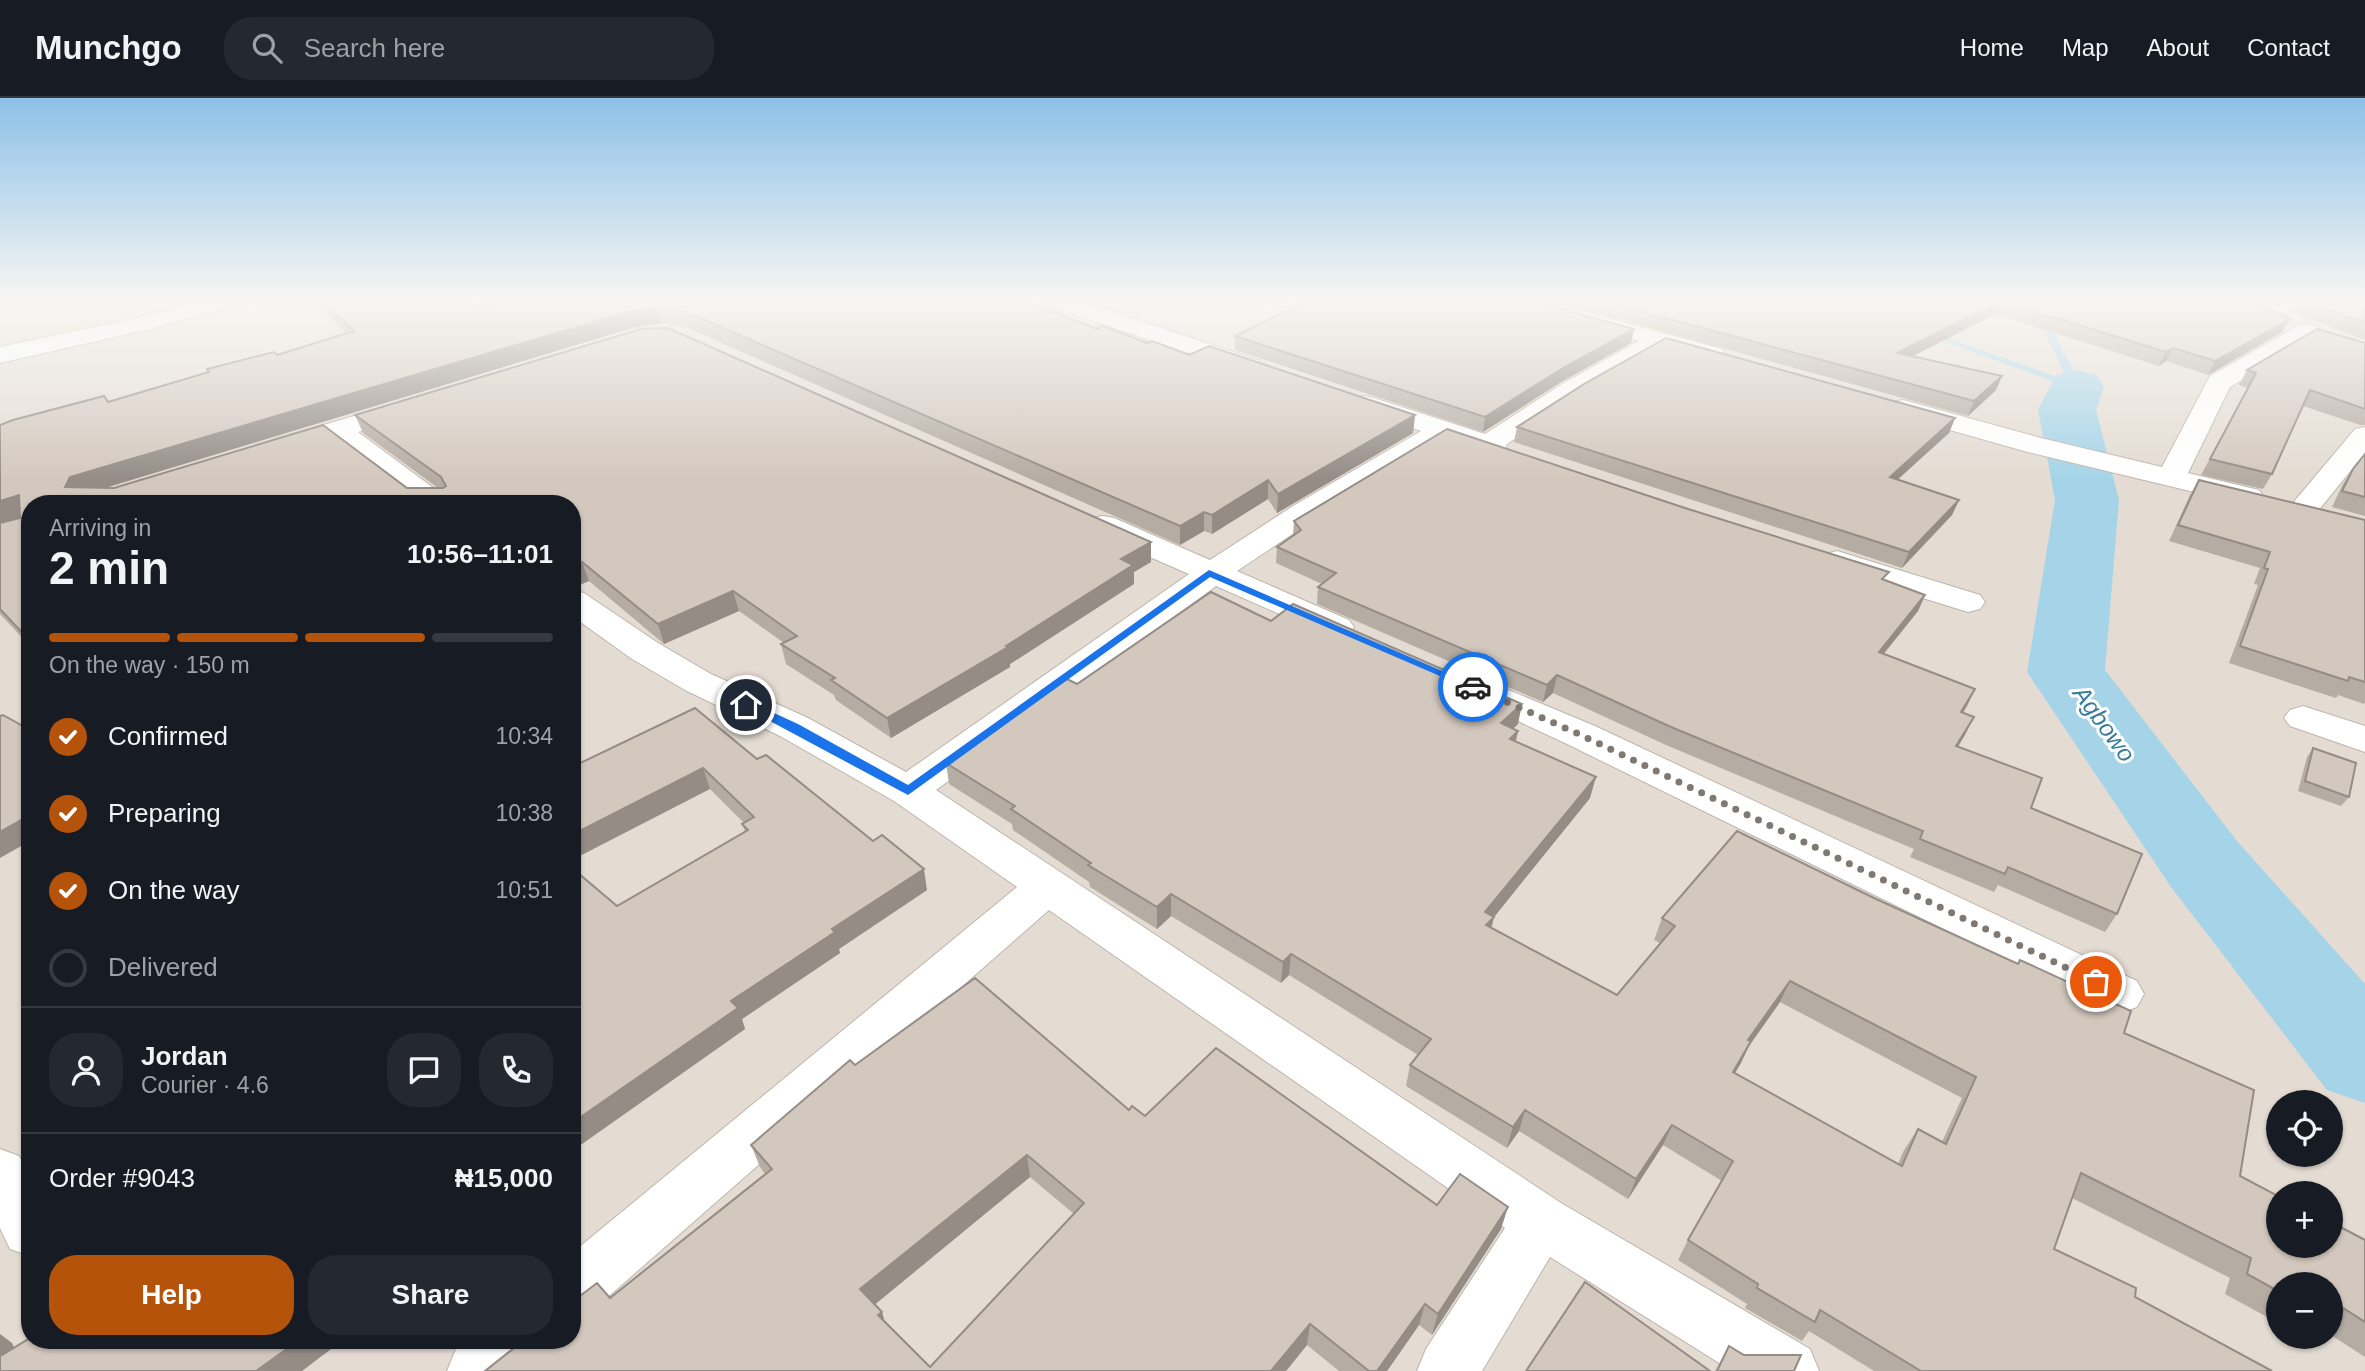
<!DOCTYPE html>
<html lang="en">
<head>
<meta charset="utf-8">
<style>
  body { margin:0; font-family:Helvetica,sans-serif; background:#242831; color:#f1f3f6; height:100vh; display:flex; flex-direction:column; font-size:26px; white-space:nowrap }
  * { box-sizing:border-box; margin:0 }
  p { font-size:23px; color:#9ea1a6 }
  .icon { flex:none; width:38px; height:38px; fill:none; stroke:currentColor; stroke-width:2; stroke-linecap:round; stroke-linejoin:round }
  .map { position:relative; flex:1; overflow:hidden }
  .drawer { position:absolute; left:21px; top:397px; width:560px; height:854px; display:flex; flex-direction:column; background:#171b24; border-radius:28px; box-shadow:0 2px 5px #0004 }
  .drawer>* { flex:none }
  .buttons { position:absolute; left:2266px; top:992px; display:grid; gap:14px }
  .buttons a { display:grid; place-items:center; width:77px; height:77px; border-radius:50%; background:#171b24; box-shadow:0 2px 5px #0004; font-size:35px }
  .pin { position:absolute; display:grid; place-items:center; width:60px; height:60px; color:#fff; margin:-30px; border:4px solid #fff; border-radius:50%; box-shadow:0 2px 7px #0007 }
  .courier { position:absolute; display:grid; place-items:center; width:70px; height:70px; margin:-35px; border:5px solid #1a73e8; border-radius:50%; background:#fff; color:#222; box-shadow:0 2px 9px #0007 }
  .overview em { font-style:normal; font-weight:700 }
  .overview div { display:flex; flex-direction:column-reverse }
  .overview { display:flex; align-items:center; justify-content:space-between; height:119px; padding:0 28px }
  h1 { font-size:46px; font-weight:700; line-height:52px }
  .bar { display:grid; grid-template-columns:repeat(4,1fr); gap:10px 7px; align-content:center; height:84px; padding:0 28px }
  .bar i { height:9px; border-radius:5px; background:#363941 }
  .bar .current { background:#b45309 }
  .bar p { grid-column:span 4 }
  .line { display:flex; align-items:center; gap:18px; padding:0 28px; border-top:2px solid #363941 }
  .line div { flex:1 }
  .round { display:grid; place-items:center; flex:none; width:74px; height:74px; border-radius:28px; background:#242831 }
  ol { padding:0 28px; list-style:none }
  li { display:flex; align-items:center; gap:21px; height:77px }
  li p { margin-inline-start:auto }
  li .icon { padding:7px; border-radius:50%; background:#b45309; color:#fff; stroke-width:4 }
  li:last-child { color:#9ea1a6 }
  li i { width:38px; height:38px; border:4px solid #363941; border-radius:50% }
  .button { display:flex; gap:14px; margin-top:auto; padding:14px 28px }
  .button a { flex:1; height:80px; border-radius:28px; background:#b45309; color:#fff; font-size:28px; font-weight:700; line-height:80px; text-align:center }
  .button a+a { background:#242831; color:#f1f3f6 }
  header { display:flex; align-items:center; gap:42px; box-sizing:border-box; height:98px; padding:0 35px; background:#171b24; border-bottom:2px solid #363941 }
  header strong { font-size:33px }
  nav { display:flex; gap:38px; margin-inline-start:auto; font-size:24px }
  .search { width:490px; height:63px; background:#242831; display:flex; align-items:center; gap:18px; box-sizing:border-box; padding:0 24px; border-radius:28px; color:#9ea1a6; font-size:26px }
  .map>svg:first-child { display:block }
</style>
</head>
<body>
<header>
<strong>Munchgo</strong>
<div class="search"><svg class="icon" aria-label="search" viewBox="0 0 24 24"><circle cx="10" cy="10" r="6"/><path d="M15 15l6 6"/></svg>Search here</div>
<nav><a>Home</a><a>Map</a><a>About</a><a>Contact</a></nav>
</header>
<div class="map">
<svg width="2365" height="1273" viewBox="0 0 2365 1273">
  <rect width="100%" height="100%" fill="#f0ebe4"/>
  <path fill="#e4dcd3" fill-rule="evenodd" d="M0 204H2365V1273H0ZM30 406H572V1242H30ZM2278 1004H2331V1057H2278ZM2278 1096H2331V1148H2278ZM2278 1186H2331V1239H2278Z"/>
  <g fill="none" stroke-linecap="round" stroke-linejoin="round">
    <path fill="#a5d4e8" fill-rule="evenodd" d="M2060 204H2071L2045 216 2081 289 2076 292 1924 236 1931 234 2068 283 2036 215Z"/>
    <path fill="#a5d4e8" fill-rule="evenodd" d="M2076 272 2096 277 2104 289 2096 312 2119 402 2105 572 2237 743 2365 886V1005L2327 992 2171 789 2027 574 2055 402 2038 312 2056 277Z"/>
    <g stroke="#bdb5ab" stroke-width="2">
      <g id="minor">
        <path d="M196 204H232L228 209 150 231 0 265V249L146 218Z"/>
        <path d="M1049 204H1083L1260 263 1264 268 1260 273 1251 276 1242 273 1053 209Z"/>
        <path d="M1511 204H1547L1722 251 1725 256 1722 261 1713 263 1664 250 1580 298 1507 346 1504 354 1494 356 1446 342 1315 421 1237 473 1349 522 1354 529 1349 536 1337 539 1325 536 1216 488 936 692 1561 1105 1810 1251 1819 1273H1732L1550 1159 1482 1273H1417L1426 1251 1505 1130 1049 812 593 1212 572 1220V1155L1017 789 894 703 780 638 685 592 632 561 572 518V492L584 495 658 545 711 576 808 620 906 674 1189 476 1092 434 1087 427 1092 420 1103 418 1114 420 1210 462 1293 408 1421 333 1356 312 1352 306 1356 300 1365 298 1374 300 1485 336 1562 286 1639 243 1514 209Z"/>
        <path d="M2307 226 2316 228 2319 233 2316 238 2230 289 2188 375 2259 392 2263 398 2259 404 2248 407 2024 353 1893 316 1890 310 1893 304 1903 302 2041 340 2162 369 2210 278 2298 228Z"/>
        <path d="M409 302 419 304 422 310 419 316 358 334 447 400 451 406H417L332 342 282 356 272 354 268 348 272 342Z"/>
        <path d="M2365 329V355L2314 418 2303 421 2292 418 2288 412 2292 406 2355 331Z"/>
        <path d="M1837 453 1980 497 1985 504 1980 511 1968 514 1826 470 1821 463 1826 456Z"/>
        <path d="M1475 578 1595 628 2137 883 2144 896 2137 909 2120 915 2103 909 1567 646 1462 597 1457 589 1462 581Z"/>
        <path d="M2303 608 2365 628V654L2290 628 2284 620 2290 612Z"/>
        <path d="M0 1051 19 1058 30 1077V1158L10 1151 0 1130Z"/>
        <path d="M467 1242H544L535 1263 524 1273H447L456 1251Z"/>
      </g>
    </g>
    <use href="#minor" fill="#fff" fill-rule="evenodd"/>
  </g>
  <g fill="#b5aca3" fill-rule="evenodd">
    <path d="M315 204H469L478 210 1027 204 1097 231 1189 257 1415 317 1413 335 1277 415 1268 401 1212 436 1204 433 1180 447 688 230 662 225 632 230 106 390H438L363 335 355 317 1151 444V464L1134 474V486L1010 566V569L891 640 836 602 834 597 786 566 781 546 784 545 739 513 664 546 589 483 572 490V406H30V548L0 516V425L108 304 208 274 207 271 277 257 346 235Z"/>
    <path d="M1292 204H1535L1634 231 1631 245 1561 284 1483 334 1235 252V238L1299 207Z"/>
    <path d="M1556 204H2251L2282 234 2208 277 2166 263 2159 268 1995 216 1912 258 1996 292 1968 318Z"/>
    <path d="M2298 204H2365V242L2292 214Z"/>
    <path d="M2365 245V327H2360L2303 308 2272 376 2263 391 2201 377 2248 290 2239 287 2247 272Z"/>
    <path d="M1955 320 1949 335 1897 381 1959 402 1952 417 1902 470 1514 344 1517 329Z"/>
    <path d="M2365 356V418L2332 409 2343 386 2353 371Z"/>
    <path d="M2199 382 2365 422V604L2364 606 2338 597 2336 600 2229 565 2258 487 2254 486 2260 470 2169 443 2190 397Z"/>
    <path d="M1294 423 1886 482 1925 497 1918 513 1884 556 1967 608 1963 615 1974 619 1958 649 2031 710 2117 816 2105 834 1998 787 1994 794 1910 759 1914 751 1666 647 1553 595 1543 604 1317 506 1318 489 1322 486 1276 465 1277 449 1293 437Z"/>
    <path d="M1271 523 1518 626 1513 631 1518 633 1516 643 1590 700 1494 819 1491 830 1617 897 1660 845 1654 842 1662 820 1874 800 2017 866 2020 862 2124 935 2240 1078 2365 1142V1259L2331 1237V1186H2278V1225L2225 1196 2230 1180 2072 1100 2054 1151 2135 1199 2272 1273H1874L1809 1233 1802 1243 1745 1210 1747 1206 1678 1162 1688 1142 1722 1083 1663 1047 1628 1101 1519 1033 1507 1050 1406 988 1410 967 1418 957 1289 877 1281 885 1171 818 1157 831 1090 789 1089 784 1013 732 1012 726 949 686 946 665 1077 586ZM1780 904 1962 1000 1942 1044 1918 1031 1904 1052 1898 1066 1735 975 1749 948Z"/>
    <path d="M2313 650 2349 699 2341 708 2298 693 2307 659Z"/>
    <path d="M757 661 927 792 839 851 840 855 742 921 745 931 572 1053V770L617 808 745 734 742 726 744 725 710 691 572 669Z"/>
    <path d="M855 967 1129 1012 1145 1018 1437 1107 1501 1131 1432 1237 1419 1227 1387 1273H1339L1307 1247 1286 1273H485L610 1200 765 1076 760 1069 751 1047ZM1030 1079 1074 1116 930 1269 885 1225 875 1206Z"/>
    <path d="M2304 1239H2325L2316 1246Z"/>
    <path d="M1729 1248 1744 1257 1794 1273H1715Z"/>
  </g>
  <g fill="#948c85">
    <path d="M1999 204H2000L1995 216 1892 269 1897 255Z"/>
    <path d="M657 209 662 225 632 230 81 397 65 389 70 379 628 214Z"/>
    <path d="M2290 221 2282 234 2208 277 2215 263Z"/>
    <path d="M1634 231 1631 245 1561 284 1483 334 1485 319 1563 270Z"/>
    <path d="M2173 250 2166 263 2159 268 2166 254Z"/>
    <path d="M2002 278 1996 292 1968 318 1974 303Z"/>
    <path d="M1415 317 1413 335 1277 415 1278 396Z"/>
    <path d="M1955 320 1949 335 1884 394 1890 379Z"/>
    <path d="M1268 382V401L1212 436V417Z"/>
    <path d="M19 397 30 416 0 425V403Z"/>
    <path d="M1959 402 1952 417 1902 470 1909 454Z"/>
    <path d="M1204 414V433L1180 447V428Z"/>
    <path d="M1151 444V464L1134 474V486L1010 566V569L891 640 887 620 1006 548 1121 461Z"/>
    <path d="M582 464 589 483 572 490V468Z"/>
    <path d="M733 493 739 513 664 546 658 526Z"/>
    <path d="M1925 497 1918 513 1871 571 1879 554Z"/>
    <path d="M1557 577 1553 595 1543 604 1547 587Z"/>
    <path d="M1975 591 1967 608 1952 631 1961 614Z"/>
    <path d="M1522 606 1518 626 1496 646 1501 625Z"/>
    <path d="M1974 619 1965 637 1947 666 1956 648Z"/>
    <path d="M1518 633 1513 654 1510 641Z"/>
    <path d="M703 670 710 691 572 762V737Z"/>
    <path d="M1596 679 1590 700 1494 819 1489 840 1485 814Z"/>
    <path d="M30 717V743L0 760V734Z"/>
    <path d="M924 771 927 792 839 851 840 855 742 921 745 931 572 1053V1025L731 903 832 831Z"/>
    <path d="M1171 796V818L1157 831V809Z"/>
    <path d="M1291 856 1289 877 1281 885 1283 864Z"/>
    <path d="M1790 883 1780 904 1749 948 1741 965 1723 995 1748 942Z"/>
    <path d="M1525 1012 1519 1033 1507 1050 1513 1029Z"/>
    <path d="M1672 1027 1663 1047 1628 1101 1636 1081Z"/>
    <path d="M1027 1057 1030 1079 867 1213 860 1191Z"/>
    <path d="M1508 1109 1501 1131 1432 1237 1438 1216Z"/>
    <path d="M1425 1206 1419 1227 1387 1273H1377Z"/>
    <path d="M882 1214 888 1235 878 1217Z"/>
    <path d="M1310 1226 1307 1247 1286 1273H1271Z"/>
    <path d="M0 1236 12 1245 25 1273 2 1257 0 1253Z"/>
    <path d="M92 1242H105L118 1269 95 1250Z"/>
    <path d="M299 1242H343L302 1273H256Z"/>
  </g>
  <g fill="#d3c8be" stroke="#948c85" stroke-width="2" fill-rule="evenodd">
    <path d="M324 204H469L478 210 498 204H1027L1097 231 1103 228 1147 245 1152 243 1189 257 1209 248 1415 317 1278 396 1268 382 1212 417 1204 414 1180 428 684 213 657 209 628 214 70 379 65 389 114 390 323 327 407 390H443L446 388 441 379 355 317 641 231 668 230 1151 444 1121 461 1133 467 1006 548 1008 549 887 620 831 582 835 580 781 546 797 538 733 493 658 526 582 464 572 468V406H30V543L0 511V425L20 420 19 397 0 403V327L13 322 104 298 108 304 209 274 207 271 274 254 277 257 354 233Z"/>
    <path d="M1305 204H1535L1634 231 1563 270 1485 319 1235 238Z"/>
    <path d="M1606 204H1999L1897 255 2002 278 1974 303Z"/>
    <path d="M2004 204H2251L2290 221 2215 263 2173 250 2166 254Z"/>
    <path d="M2308 204H2365V225Z"/>
    <path d="M2317 231 2365 245V311L2310 292 2272 376 2210 361 2256 275 2247 272Z"/>
    <path d="M1666 240 1955 320 1890 379 1959 402 1909 454 1517 329 1584 286Z"/>
    <path d="M1447 331 1685 410 1889 474 1882 481 1925 497 1879 554 1975 591 1961 614 1974 619 1956 648 2042 680 2031 710 2142 756 2117 816 2008 769 2005 776 1920 741 1923 733 1671 629 1557 577 1547 587 1318 489 1336 475 1277 449 1301 432 1294 423Z"/>
    <path d="M2365 356V399L2342 393 2353 371Z"/>
    <path d="M2199 382 2365 422V584L2349 579 2348 583 2240 548 2268 471 2264 470 2270 454 2178 427Z"/>
    <path d="M1211 494 1271 523 1293 506 1522 606 1501 625 1518 633 1510 641 1596 679 1485 814 1494 819 1486 827 1617 897 1675 828 1662 820 1737 733 1874 800 2018 866 2020 862 2131 913 2124 935 2254 992 2240 1078 2278 1098V1148H2331V1124L2365 1142V1224L2343 1210 2340 1226 2331 1221V1186H2278V1193L2247 1176 2251 1160 2081 1075 2054 1151 2136 1190 2135 1199 2272 1273H1921L1820 1212 1815 1224 1757 1190 1758 1186 1688 1142 1733 1063 1672 1027 1636 1081 1525 1012 1513 1029 1410 967 1431 941 1291 856 1283 864 1171 796 1157 809 1088 767 1091 765 1011 711 1015 708 946 665 1067 581 1077 586ZM1790 883 1976 979 1946 1046 1918 1031 1902 1068 1733 974 1751 943 1748 942Z"/>
    <path d="M695 610 757 661 766 657 873 743 882 737 924 771 832 831 835 834 731 903 738 910 572 1025V770L617 808 748 732 742 726 754 719 703 670 572 737V669Z"/>
    <path d="M3 617 30 632V717L0 734V618Z"/>
    <path d="M2313 650 2356 665 2349 699 2305 683Z"/>
    <path d="M975 880 1129 1012 1132 1008 1145 1018 1216 950 1437 1107 1460 1076 1508 1109 1438 1216 1425 1206 1377 1273H1369L1310 1226 1271 1273H485L524 1242H572V1204L597 1185 610 1200 772 1071 751 1047 850 962 855 967ZM1027 1057 1084 1105 930 1269 878 1217 882 1214 860 1191Z"/>
    <path d="M30 1011V1026L24 1015Z"/>
    <path d="M1585 1184 1710 1273H1526Z"/>
    <path d="M30 1240V1242H92L95 1250 106 1242H299L256 1273H0V1253L2 1257Z"/>
    <path d="M1729 1248 1744 1257H1801L1794 1273H1717Z"/>
  </g>
  <linearGradient id="sky" x2="0" y2="1"><stop stop-color="#8dc1e8"/><stop offset="0.53" stop-color="#f8f6f3"/><stop offset="1" stop-color="#f8f6f3" stop-opacity="0"/></linearGradient>
  <rect width="2365" height="382" fill="url(#sky)"/>
  <path fill="#1a73e8" d="M1209 472 1479 589 1470 591 1210 479 908 697 740 607 750 604 798 626 908 687Z"/>
  <g fill="none" stroke-linecap="round" stroke-linejoin="round">
    <path stroke="#7f7972" stroke-width="7" stroke-dasharray="0 12.6" d="M1473 589 1581 637 2096 884"/>
  </g>
  <g text-anchor="middle" stroke-width="6" stroke-linejoin="round" paint-order="stroke">
    <g font-size="24" font-style="italic" fill="#377c9b" stroke="#fff">
      <text transform="translate(2104 626) rotate(54)" y="8">Agbowo</text>
    </g>
  </g>
</svg>
<div class="buttons">
<a><svg class="icon" aria-label="locate" viewBox="0 0 24 24"><circle cx="12" cy="12" r="6"/><path d="M12 2v4M12 18v4M2 12h4M18 12h4"/></svg></a>
<a>+</a>
<a>−</a>
</div>
<div class="pin" style="left:2096px;top:884px;background:#ea580c"><svg class="icon" aria-label="bag" viewBox="0 0 24 24"><path d="M5 8h14l-1 12H6zM9 8a3 3 0 0 1 6 0"/></svg></div>
<div class="pin" style="left:746px;top:607px;background:#1f2937"><svg class="icon" aria-label="home" viewBox="0 0 24 24"><path d="M3 11l9-7 9 7M6 9v11h12V9"/></svg></div>
<div class="courier" style="left:1473px;top:589px"><svg class="icon" aria-label="car" viewBox="0 0 24 24"><path d="M5 17H2v-5l4-1 3-4h7l3 4 3 1v5h-3M9 17h6M6 11h13"/><circle cx="7" cy="17" r="2"/><circle cx="17" cy="17" r="2"/></svg></div>
<section class="drawer">
<div class="overview"><div><h1>2 min</h1><p>Arriving in</p></div><em>10:56–11:01</em></div>
<div class="bar"><i class="current"></i><i class="current"></i><i class="current"></i><i></i><p>On the way · 150 m</p></div>
<ol>
<li><svg class="icon" aria-label="check" viewBox="0 0 24 24"><path d="M5 12l5 5 9-10"/></svg>Confirmed<p>10:34</p></li>
<li><svg class="icon" aria-label="check" viewBox="0 0 24 24"><path d="M5 12l5 5 9-10"/></svg>Preparing<p>10:38</p></li>
<li><svg class="icon" aria-label="check" viewBox="0 0 24 24"><path d="M5 12l5 5 9-10"/></svg>On the way<p>10:51</p></li>
<li><i></i>Delivered</li>
</ol>
<div class="line" style="height:126px"><a class="round"><svg class="icon" aria-label="person" viewBox="0 0 24 24"><circle cx="12" cy="8" r="4"/><path d="M4 21q1-7 8-7t8 7"/></svg></a><div><b>Jordan</b><p>Courier · 4.6</p></div><a class="round"><svg class="icon" aria-label="chat" viewBox="0 0 24 24"><path d="M4 5h16v11H9l-5 4z"/></svg></a><a class="round"><svg class="icon" aria-label="phone" viewBox="0 0 24 24"><path d="M5 4h4l2 5-3 2q2 4 5 5l2-3 5 2v4C11 20 4 13 5 4z"/></svg></a></div>
<div class="line" style="height:91px"><div>Order #9043</div><b>₦15,000</b></div>
<div class="button"><a>Help</a><a>Share</a></div>
</section>
</div>
</body>
</html>
